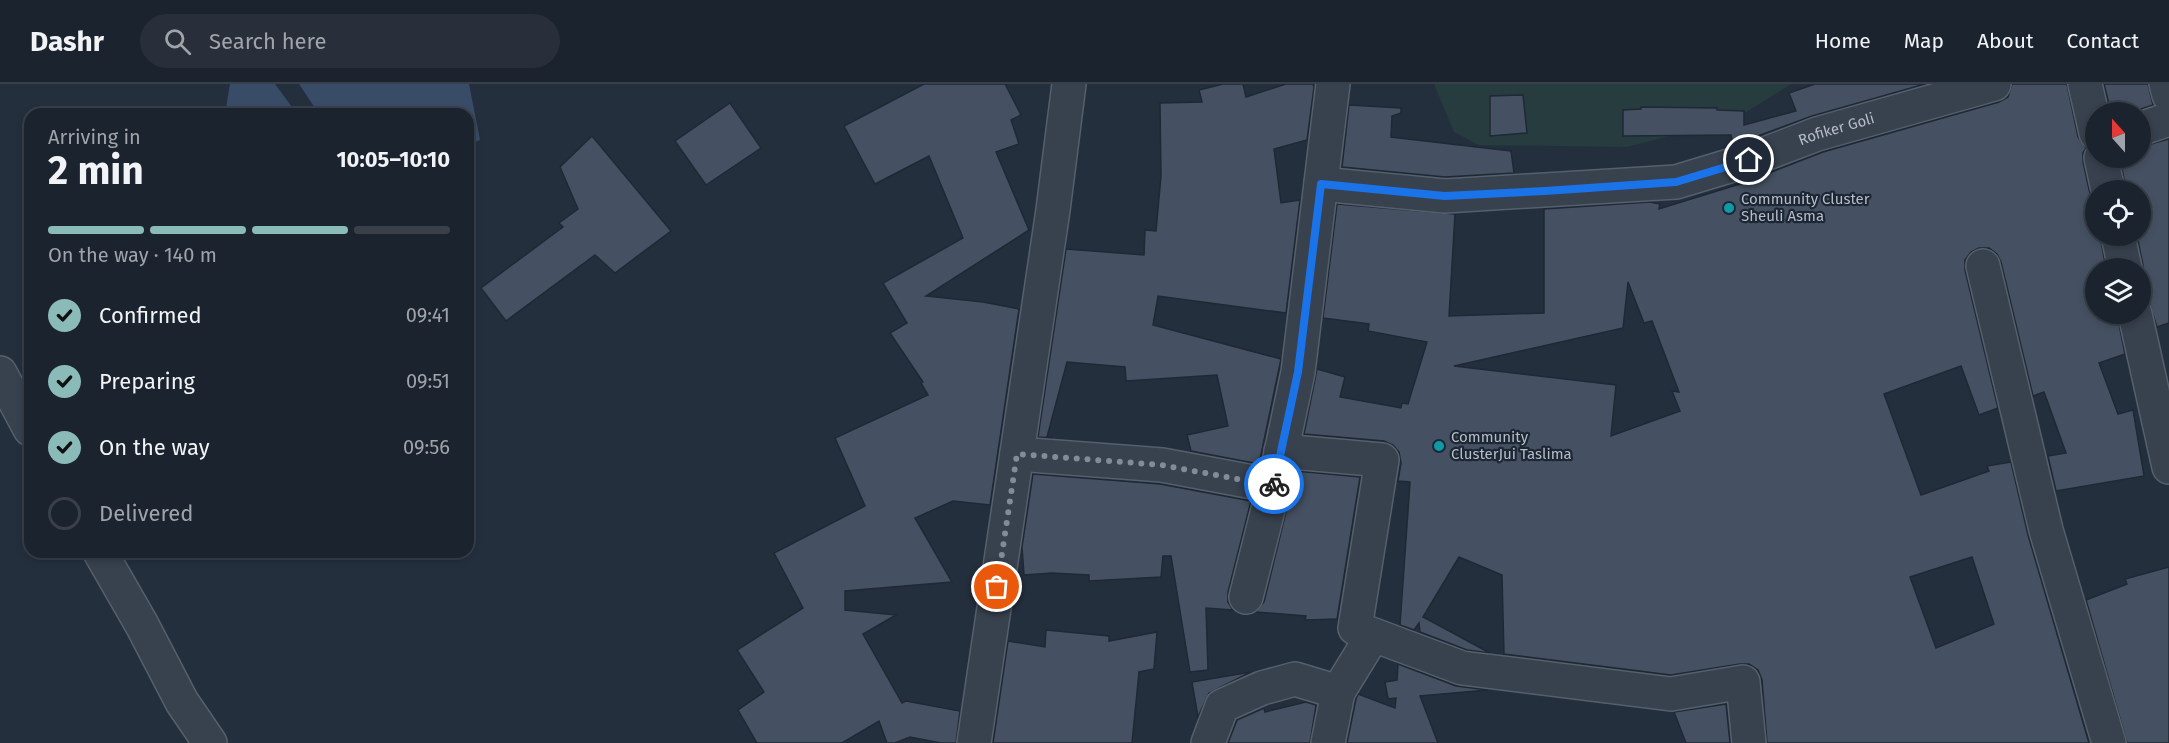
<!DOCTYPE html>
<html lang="en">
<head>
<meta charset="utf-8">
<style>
  body { margin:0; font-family:"Fira Sans",sans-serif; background:#282f3a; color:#f1f3f6; height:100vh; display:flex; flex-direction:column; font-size:22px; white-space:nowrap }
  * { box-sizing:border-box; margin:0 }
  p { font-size:20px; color:#a0a4aa }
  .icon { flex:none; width:33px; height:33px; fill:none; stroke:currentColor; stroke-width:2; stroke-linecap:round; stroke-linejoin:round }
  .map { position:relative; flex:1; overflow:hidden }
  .side { position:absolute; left:24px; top:24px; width:450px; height:450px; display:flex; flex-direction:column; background:#1b232e; border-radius:18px; box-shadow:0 3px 9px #0003,0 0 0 2px #39404a }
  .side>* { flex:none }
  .needle { width:39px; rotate:339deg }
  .tools { position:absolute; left:2085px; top:18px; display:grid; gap:12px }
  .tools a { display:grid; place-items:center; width:66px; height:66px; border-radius:50%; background:#1b232e; box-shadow:0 3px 9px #0003,0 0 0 2px #39404a; font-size:30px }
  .pin { position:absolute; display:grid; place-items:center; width:51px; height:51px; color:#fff; margin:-26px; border:3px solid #fff; border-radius:50%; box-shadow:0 2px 6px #0007 }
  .courier { position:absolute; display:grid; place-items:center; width:60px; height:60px; margin:-30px; border:4px solid #1a73e8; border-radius:50%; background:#fff; color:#222; box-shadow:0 2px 8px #0007 }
  .summary em { font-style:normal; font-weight:700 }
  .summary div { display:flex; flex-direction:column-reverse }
  .summary { display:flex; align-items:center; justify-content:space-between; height:102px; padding:0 24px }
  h1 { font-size:39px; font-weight:700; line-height:45px }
  .bar { display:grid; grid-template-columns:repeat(4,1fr); gap:9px 6px; align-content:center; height:72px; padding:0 24px }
  .bar i { height:8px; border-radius:4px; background:#39404a }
  .bar .selected { background:#8bbbb9 }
  .bar p { grid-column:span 4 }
  ol { padding:0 24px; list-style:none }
  li { display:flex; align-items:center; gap:18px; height:66px }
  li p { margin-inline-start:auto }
  li .icon { padding:6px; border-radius:50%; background:#8bbbb9; color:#111; stroke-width:4 }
  li:last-child { color:#a0a4aa }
  li i { width:33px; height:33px; border:3px solid #39404a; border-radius:50% }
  header { display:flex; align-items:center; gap:36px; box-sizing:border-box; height:84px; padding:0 30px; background:#1b232e; border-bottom:2px solid #39404a }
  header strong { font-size:28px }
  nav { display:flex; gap:33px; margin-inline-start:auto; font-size:21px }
  .search { width:420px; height:54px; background:#282f3a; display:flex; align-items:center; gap:15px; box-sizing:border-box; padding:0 21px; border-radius:33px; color:#a0a4aa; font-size:22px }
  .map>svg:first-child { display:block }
</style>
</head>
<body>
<header>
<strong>Dashr</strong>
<div class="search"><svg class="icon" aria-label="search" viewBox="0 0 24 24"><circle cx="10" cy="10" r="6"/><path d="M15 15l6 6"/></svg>Search here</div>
<nav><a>Home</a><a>Map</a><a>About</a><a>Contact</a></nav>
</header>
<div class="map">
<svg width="2169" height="659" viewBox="0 0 2169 659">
  <rect width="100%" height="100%" fill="#242f3e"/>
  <path fill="#263c3f" d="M1434 0H1791L1735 35 1627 63 1479 61 1454 48Z"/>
  <g fill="#394c67">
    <path d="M230 0H275L297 30H225Z"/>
    <path d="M299 0H469L480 56 468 61V30H319Z"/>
  </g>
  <g fill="#455162" stroke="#1f2835" stroke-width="1.5" fill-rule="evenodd">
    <path d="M924 0H1005L1021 31 1011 36 1019 60 996 68 1029 146 926 212 983 218 1019 225 990 421 953 417 915 434 952 498 845 507V526L896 531 863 550 902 619 906 617 960 627 956 659H941L910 653 895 659H887L879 637 842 659H757L738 626 764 608 737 566 803 524 774 469 865 422 835 354 928 311 921 299 923 298 890 249 907 239 883 199 963 154 929 72 875 100 844 42Z"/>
    <path d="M1223 0H1243L1246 13 1286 0H1313L1314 3 1307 56 1274 65 1281 119 1300 116 1286 229 1158 212 1153 241 1281 275 1259 380 1191 367 1187 351 1228 342 1217 291 1126 297 1125 283 1067 278 1047 353 1052 354 1038 353 1066 165 1144 171 1145 146 1156 147 1161 92 1160 19 1202 18 1199 6Z"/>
    <path d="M1815 0H1925L1812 32 1733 61 1731 51 1623 52V26L1641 25V23L1717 24V26L1744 27V41L1796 27 1789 9Z"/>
    <path d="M2012 0H2067L2078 53 2086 64 2083 69V78L2090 110 2096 120V152H2100L2106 184H2096V230H2117L2125 270 2099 279 2118 330 2133 326 2144 392 2056 407 2048 372 2066 369 2044 308 2033 312 2001 178 1997 170 1989 164H1979L1971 168 1965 176V186L1998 324 1979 331 1961 282 1884 310 1921 411 1989 387 1987 382 2011 378 2028 451 2089 659H1767L1762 596 1758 586 1749 580H1740L1671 591 1504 570 1502 491 1459 473 1423 533 1490 569 1467 566 1420 548 1419 539 1414 546 1400 541 1410 398 1398 397 1401 379 1399 368 1393 361 1384 357 1304 350 1317 285 1345 293 1340 313 1401 324 1402 319 1408 320 1427 258 1368 247 1369 240 1323 234 1337 120 1455 130 1449 232 1544 229V125L1650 118 1660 120 1659 125 1743 99 1823 68 1999 18 2008 13ZM1628 198 1644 239 1652 237 1679 308 1672 307 1680 327 1611 352 1616 301 1454 282 1623 244ZM1972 473 1994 540 1936 564 1910 493Z"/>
    <path d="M2104 0H2148L2153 21 2132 28H2111Z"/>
    <path d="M1523 11 1527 49 1490 52V12Z"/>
    <path d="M730 19 761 64 706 101 675 57Z"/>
    <path d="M1349 21 1401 24V29L1392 32 1391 53 1511 67 1514 89 1445 93 1342 83Z"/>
    <path d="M592 52 671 147 615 189 595 171 506 237 481 204 563 143 559 139 578 125 560 83Z"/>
    <path d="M2169 55V239L2157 243 2149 218 2140 212V194L2143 181 2137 152H2140V106H2126L2120 74H2140V63Z"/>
    <path d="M1296 387 1360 393 1337 535 1305 536 1306 532 1256 528 1264 518Z"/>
    <path d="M1033 390 1160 400 1251 417 1228 508V518L1233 526 1206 524 1208 586 1190 588 1171 472H1163L1161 493 1089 497V491L1052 489 1024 491 1022 463Z"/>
    <path d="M2169 483V659H2127L2086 516 2127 500 2125 495Z"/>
    <path d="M1046 546 1109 552V557L1157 548 1154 585 1139 588 1132 659H993L1008 557 1045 563Z"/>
    <path d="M1398 580 1456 602 1488 606 1420 612 1438 659H1347L1356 615 1358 610 1395 624 1396 614 1388 615 1385 598 1397 596Z"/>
    <path d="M1251 588 1209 609 1198 633 1192 598Z"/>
    <path d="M1306 618 1316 621 1310 659H1228L1237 636 1264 624 1265 628Z"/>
    <path d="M1726 620 1730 659H1686L1674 628Z"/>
  </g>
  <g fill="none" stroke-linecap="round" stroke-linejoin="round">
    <g stroke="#565f6c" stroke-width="36">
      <g id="minor">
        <path d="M2085 0 2096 49"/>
        <path d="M2166 0 2169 11"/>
        <path d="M2140 45 2169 35"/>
        <path d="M2101 74 2108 106"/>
        <path id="s1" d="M1321 100 1445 112 1676 98 1749 76 1817 50 1994 0"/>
        <path d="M2118 152 2125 184"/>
        <path d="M1983 182 2046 446 2109 659"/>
        <path d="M2135 230 2169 383"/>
        <path d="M0 289 30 345"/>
        <path d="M1281 367 1382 376 1355 544 1462 584 1671 610 1743 598 1749 659"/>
        <path d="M1017 370 1162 381 1274 402 1298 288 1333 0"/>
        <path d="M100 468 142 541 182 618 210 659"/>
        <path d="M1246 513 1274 402"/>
        <path d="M974 659 1053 126 1069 0"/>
        <path d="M1208 659 1222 622 1262 604 1295 595 1338 608 1373 551"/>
        <path d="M1328 659 1338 608"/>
      </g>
    </g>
    <use href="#minor" stroke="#38414e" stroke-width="33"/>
  </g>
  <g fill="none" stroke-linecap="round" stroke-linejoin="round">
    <path stroke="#828b98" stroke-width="6" stroke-dasharray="0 10.8" d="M997 503 1017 370 1162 381 1274 402V400"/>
    <path stroke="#1a73e8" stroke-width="8" d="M1274 400 1298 288 1321 100 1445 112 1545 107 1676 98 1749 76"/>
  </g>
  <g fill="#0f9aa8" stroke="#1d2633" stroke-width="2">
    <circle cx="1729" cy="124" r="6"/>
    <circle cx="1439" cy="362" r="6"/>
  </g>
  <g text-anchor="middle" stroke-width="4.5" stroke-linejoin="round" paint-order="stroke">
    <g font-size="15" fill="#b4bcc9" stroke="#1d2633">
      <text dy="5" stroke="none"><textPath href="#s1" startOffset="525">Rofiker Goli</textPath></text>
    </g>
    <g font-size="15" fill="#b4bcc9" stroke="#1d2633" text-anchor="start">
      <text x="1741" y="120">Community Cluster<tspan x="1741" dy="17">Sheuli Asma</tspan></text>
      <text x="1451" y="358">Community<tspan x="1451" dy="17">ClusterJui Taslima</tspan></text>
    </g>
  </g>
</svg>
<div class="tools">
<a><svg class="needle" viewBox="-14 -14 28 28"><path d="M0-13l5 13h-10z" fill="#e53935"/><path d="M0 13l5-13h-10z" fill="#a0a4aa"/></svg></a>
<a><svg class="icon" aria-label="locate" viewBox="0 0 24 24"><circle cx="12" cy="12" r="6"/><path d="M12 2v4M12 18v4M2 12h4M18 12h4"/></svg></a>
<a><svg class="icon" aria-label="layers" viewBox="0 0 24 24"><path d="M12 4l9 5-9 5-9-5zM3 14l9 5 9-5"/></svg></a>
</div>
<div class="pin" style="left:997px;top:503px;background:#ea580c"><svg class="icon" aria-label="bag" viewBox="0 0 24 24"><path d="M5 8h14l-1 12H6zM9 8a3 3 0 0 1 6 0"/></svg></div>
<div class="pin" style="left:1749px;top:76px;background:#1f2937"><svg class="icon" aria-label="home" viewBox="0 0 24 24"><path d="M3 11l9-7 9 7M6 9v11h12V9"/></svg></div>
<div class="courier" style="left:1274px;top:400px"><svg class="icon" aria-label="bike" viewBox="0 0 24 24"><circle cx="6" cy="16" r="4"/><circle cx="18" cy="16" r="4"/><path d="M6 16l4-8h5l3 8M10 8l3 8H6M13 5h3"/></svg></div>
<section class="side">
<div class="summary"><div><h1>2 min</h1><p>Arriving in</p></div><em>10:05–10:10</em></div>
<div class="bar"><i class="selected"></i><i class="selected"></i><i class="selected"></i><i></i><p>On the way · 140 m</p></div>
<ol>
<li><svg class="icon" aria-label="check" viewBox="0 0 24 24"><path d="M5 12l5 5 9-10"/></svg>Confirmed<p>09:41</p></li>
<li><svg class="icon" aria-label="check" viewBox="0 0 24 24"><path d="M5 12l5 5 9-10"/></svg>Preparing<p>09:51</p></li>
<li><svg class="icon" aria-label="check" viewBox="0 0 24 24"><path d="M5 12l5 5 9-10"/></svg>On the way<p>09:56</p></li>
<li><i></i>Delivered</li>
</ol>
</section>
</div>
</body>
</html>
